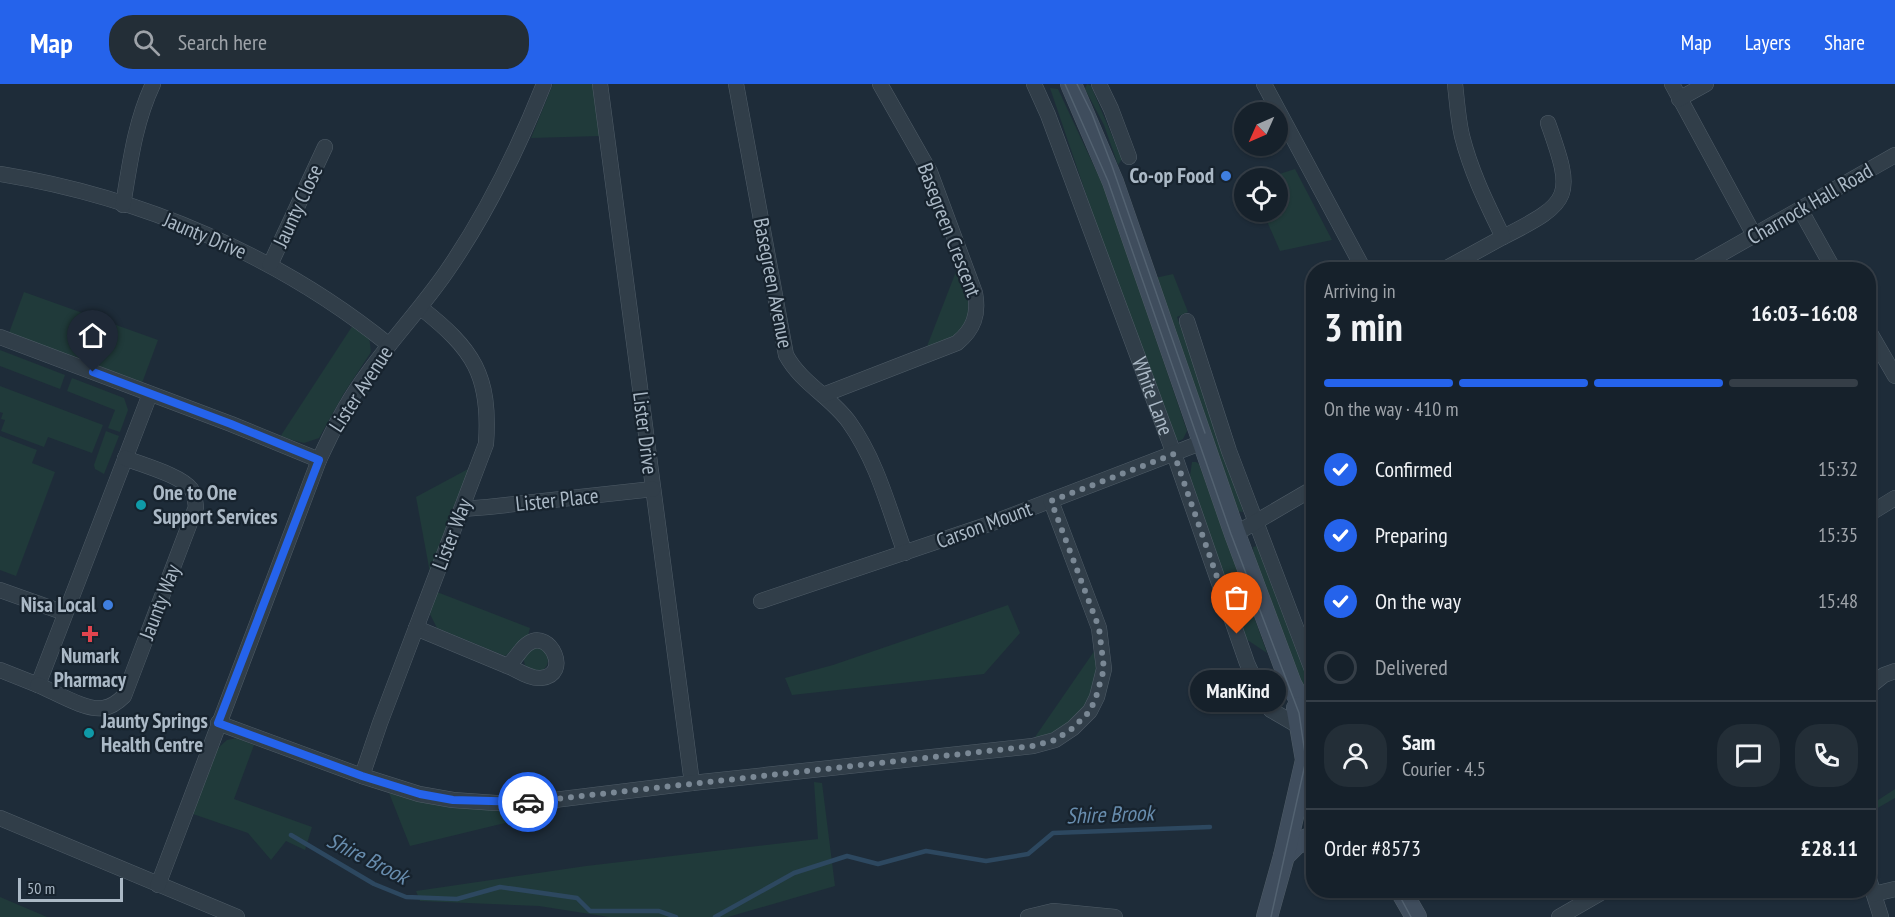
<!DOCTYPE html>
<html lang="en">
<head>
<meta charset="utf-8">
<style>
  body { margin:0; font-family:"PT Sans Narrow",sans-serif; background:#232e37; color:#f1f3f6; height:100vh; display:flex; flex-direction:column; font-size:22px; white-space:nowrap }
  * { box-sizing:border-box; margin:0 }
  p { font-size:20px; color:#9ea3a9 }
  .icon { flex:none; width:33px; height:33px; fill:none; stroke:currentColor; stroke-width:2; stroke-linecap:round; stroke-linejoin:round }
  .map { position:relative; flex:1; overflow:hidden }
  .details { position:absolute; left:1306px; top:178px; width:570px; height:636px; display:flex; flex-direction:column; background:#16212b; border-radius:24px; box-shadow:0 2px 4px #0004,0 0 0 2px #353e47 }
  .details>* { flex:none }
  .needle { width:39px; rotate:225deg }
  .tools { position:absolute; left:1234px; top:18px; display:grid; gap:12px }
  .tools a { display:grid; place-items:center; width:54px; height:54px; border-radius:50%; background:#16212b; box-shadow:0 2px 4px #0004,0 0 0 2px #353e47; font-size:30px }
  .scale { position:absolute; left:18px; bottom:15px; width:105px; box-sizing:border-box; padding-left:6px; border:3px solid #abb9c6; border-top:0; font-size:16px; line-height:21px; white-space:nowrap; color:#abb9c6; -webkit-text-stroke:4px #17232e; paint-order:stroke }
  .pin { position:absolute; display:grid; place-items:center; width:51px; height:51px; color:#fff; margin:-62px -26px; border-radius:50% 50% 50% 0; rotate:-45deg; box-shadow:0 0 6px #0007 }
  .pin .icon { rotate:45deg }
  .courier { position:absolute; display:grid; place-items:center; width:60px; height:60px; margin:-30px; border:4px solid #2563eb; border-radius:50%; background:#fff; color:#222; box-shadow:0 2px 8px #0007 }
  .bubble { position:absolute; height:42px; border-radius:21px; background:#16212b; box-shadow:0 2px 4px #0004,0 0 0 2px #353e47; font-size:20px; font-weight:600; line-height:42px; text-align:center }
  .overview em { font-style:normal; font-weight:600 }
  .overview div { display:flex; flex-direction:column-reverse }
  .overview { display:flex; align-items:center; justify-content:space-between; height:102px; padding:0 18px }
  h1 { font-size:39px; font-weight:600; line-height:45px }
  .bar { display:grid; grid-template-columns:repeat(4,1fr); gap:9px 6px; align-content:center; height:72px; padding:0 18px }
  .bar i { height:8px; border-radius:4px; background:#353e47 }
  .bar .selected { background:#2563eb }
  .bar p { grid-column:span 4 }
  .line { display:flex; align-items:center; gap:15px; padding:0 18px; border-top:2px solid #353e47 }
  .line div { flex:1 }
  .round { display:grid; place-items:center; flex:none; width:63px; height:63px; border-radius:24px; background:#232e37 }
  ol { padding:0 18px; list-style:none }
  li { display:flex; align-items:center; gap:18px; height:66px }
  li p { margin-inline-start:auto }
  li .icon { padding:6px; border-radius:50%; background:#2563eb; color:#fff; stroke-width:4 }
  li:last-child { color:#9ea3a9 }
  li i { width:33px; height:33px; border:3px solid #353e47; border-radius:50% }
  header { display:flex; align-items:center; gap:36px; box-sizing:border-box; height:84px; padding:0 30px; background:#2563eb; color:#fff }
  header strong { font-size:28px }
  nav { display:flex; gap:33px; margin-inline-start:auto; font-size:21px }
  .search { width:420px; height:54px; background:#232e37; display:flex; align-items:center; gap:15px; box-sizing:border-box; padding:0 21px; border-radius:24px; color:#9ea3a9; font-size:22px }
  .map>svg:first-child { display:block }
</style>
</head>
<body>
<header>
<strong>Map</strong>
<div class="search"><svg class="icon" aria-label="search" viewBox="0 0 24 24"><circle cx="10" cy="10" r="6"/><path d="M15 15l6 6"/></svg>Search here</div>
<nav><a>Map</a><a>Layers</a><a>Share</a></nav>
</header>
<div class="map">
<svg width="1895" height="833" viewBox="0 0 1895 833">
  <rect width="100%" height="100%" fill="#1e2c39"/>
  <g fill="#203a3a">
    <path d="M553 0H593L600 52 531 54Z"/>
    <path d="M1087 0 1091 2 1122 75 1118 81 1104 41 1085 5Z"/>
    <path d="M1050 4 1058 5 1107 110 1187 347 1183 355 1179 357 1174 354 1123 219Z"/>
    <path d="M1295 85 1332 156 1280 167 1263 128H1278V94H1267Z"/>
    <path d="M957 185 969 214 968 237 954 254 926 265Z"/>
    <path d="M1173 190 1188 228 1177 233 1233 391 1243 428 1236 427 1155 194Z"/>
    <path d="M24 208 158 256 142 299 9 249Z"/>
    <path d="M353 241 369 252 371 268 344 309 319 354 304 359 280 353Z"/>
    <path d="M0 266 65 291 60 305 0 282Z"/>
    <path d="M72 294 124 314 128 326 120 348 108 344 115 326 67 307Z"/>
    <path d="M0 302 103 341 92 369 48 353 44 363 1 347 5 336 1 335 3 329 0 328Z"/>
    <path d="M106 347 119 352 104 390 95 385 94 381Z"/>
    <path d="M0 352 37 366 32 379 55 388 16 492 0 486Z"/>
    <path d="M1192 378H1196L1199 380 1267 569 1243 553 1190 392Z"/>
    <path d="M470 384 431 494 416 413Z"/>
    <path d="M1257 462 1314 612V624L1305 611 1254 474 1253 463Z"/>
    <path d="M437 508 530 544 528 552 505 572 437 544 430 530Z"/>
    <path d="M1008 521 1020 549 984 590 792 611 785 594 833 581Z"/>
    <circle cx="536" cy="576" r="12"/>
    <path d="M1095 566C1101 593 1089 630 1064 645 1055 650 1042 653 1033 656Z"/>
    <path d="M237 654 254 661 234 715 312 743 305 766 286 757 271 776 248 749 193 730 218 664 227 656Z"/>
    <path d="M1313 690 1314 738 1309 739 1303 735Z"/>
    <path d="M814 698 822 699 835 802 728 833H609L539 822 420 817 416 807 586 782 818 755Z"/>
    <path d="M1895 705V714L1869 729V722Z"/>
    <path d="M389 709 421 716 530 724V733L410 762Z"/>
    <path d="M0 813 47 833H0Z"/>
  </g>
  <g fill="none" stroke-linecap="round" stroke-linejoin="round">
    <g stroke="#2d4860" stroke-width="4.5">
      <path d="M291 751 374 800 406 813 457 815 500 803 577 814 590 827H659L676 833"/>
      <path d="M715 833 794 789 847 772 878 780 926 767 986 777 1028 770 1053 749 1210 743"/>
    </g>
    <g stroke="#4f5c67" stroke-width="16">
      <g id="minor">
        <path d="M600 0 692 699"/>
        <path d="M736 0 786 271C801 299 831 313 849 338 877 377 889 425 905 469"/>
        <path id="s1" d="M1034 0 1048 31 1174 370 1247 579 1266 621 1271 626 1302 644"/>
        <path d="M1099 0 1111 25 1129 73"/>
        <path d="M1264 0 1364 186"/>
        <path d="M1672 0 1754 151"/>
        <path d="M1679 15 1706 0"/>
        <path d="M0 90C141 113 278 171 389 261"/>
        <path d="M123 121C130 79 135 38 153 0"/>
        <path d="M1800 125 1834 186"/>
        <path d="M1503 153C1573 118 1574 112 1548 39"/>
        <path d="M270 181 325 63"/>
        <path d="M1443 186 1503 153C1487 120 1471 88 1462 52 1458 35 1457 17 1455 0"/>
        <path d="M1693 186 1895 71"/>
        <path d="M1187 237 1229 367 1314 591"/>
        <path d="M1869 247 1895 292"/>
        <path d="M0 253 231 340 319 376"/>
        <path d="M823 311 957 259C974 245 979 230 975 209L930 88 880 0"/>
        <path d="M462 425 488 423 653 405"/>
        <path d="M1869 430 1895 414"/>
        <path d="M1235 450 1314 404"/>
        <path d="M0 506 65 529"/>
        <path d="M761 517 992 439 1203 358"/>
        <path d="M416 544C447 557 479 570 510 583 519 587 531 595 541 594 572 591 550 545 529 559 521 563 516 576 507 582"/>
        <path d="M0 586 38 601 150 310"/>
        <path d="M38 601C55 608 86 627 103 624 112 623 118 618 124 612L196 423C195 417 195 410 191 405 180 391 142 381 125 374"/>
        <path d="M1869 603 1884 591 1895 587"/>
        <path d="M218 639 362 692 419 710 453 716 496 719 538 718 692 699 1033 662 1055 656 1073 644 1090 627 1097 613 1104 585 1099 544 1051 417"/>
        <path d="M362 692 380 639 486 360C491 291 473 265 421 224"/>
        <path d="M0 734 237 833"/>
        <path d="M1869 795 1881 833"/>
        <path d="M158 801 319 376C332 348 345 321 363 296 389 258 421 225 447 187 487 129 518 65 544 0"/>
        <path d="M1874 810 1895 805"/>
        <path d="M1028 833 1053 827 1115 833"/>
        <path d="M1559 833 1604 807"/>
      </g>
    </g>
    <g stroke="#4f5c67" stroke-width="22">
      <g id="secondary">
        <path d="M1071 0 1113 98 1235 450 1291 600 1314 642"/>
        <path d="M1284 772 1296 760 1314 752"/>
        <path d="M1401 807 1416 833"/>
        <path d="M1267 833 1284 772 1306 676 1297 624"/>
      </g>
    </g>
    <use href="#minor" stroke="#313e49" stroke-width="15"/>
    <use href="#secondary" stroke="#3f4d5d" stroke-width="21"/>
    <g stroke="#536271" stroke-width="1.5">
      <path d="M1065 0 1108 97 1231 450 1299 629 1306 676 1271 833"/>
      <path d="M1077 0 1092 30 1112 82 1205 349"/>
      <path d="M1306 632 1314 654"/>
      <path d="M1397 807 1411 833"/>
    </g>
  </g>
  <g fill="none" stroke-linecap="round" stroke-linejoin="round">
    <path stroke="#7a8895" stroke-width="6" stroke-dasharray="0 10.8" d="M528 718 1033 662 1055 656 1073 644 1090 627 1096 613 1104 585 1099 544 1051 417 1174 370 1237 550"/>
    <path stroke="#2563eb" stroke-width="8" d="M93 288 231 340 319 376 218 639 362 692 420 710 453 716 528 718"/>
  </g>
  <g fill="#3f7fe0" stroke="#17232e" stroke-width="2">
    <circle cx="1226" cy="92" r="6"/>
    <circle cx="108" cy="521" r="6"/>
  </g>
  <g fill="#0f9aa8" stroke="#17232e" stroke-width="2">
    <circle cx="141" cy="421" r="6"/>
    <circle cx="89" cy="649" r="6"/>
  </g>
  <path fill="#e0444e" stroke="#17232e" stroke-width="2" d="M87 541h6v6h6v6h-6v6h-6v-6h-6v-6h6z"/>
  <g text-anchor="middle" stroke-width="4.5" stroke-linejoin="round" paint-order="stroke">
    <g font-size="21" font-weight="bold" fill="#abb9c6" stroke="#17232e" text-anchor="end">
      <text x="1214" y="99">Co-op Food</text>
      <text x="153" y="416" text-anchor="start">One to One<tspan x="153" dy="24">Support Services</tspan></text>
      <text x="96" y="528">Nisa Local</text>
      <text x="90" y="579" text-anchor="middle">Numark<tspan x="90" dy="24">Pharmacy</tspan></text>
      <text x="101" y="644" text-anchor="start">Jaunty Springs<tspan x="101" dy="24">Health Centre</tspan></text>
    </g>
    <g font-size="21" fill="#abb9c6" stroke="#17232e">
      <text transform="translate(1810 120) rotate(-30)" y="7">Charnock Hall Road</text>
      <text transform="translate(298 122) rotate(-65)" y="7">Jaunty Close</text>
      <text transform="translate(949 146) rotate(69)" y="7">Basegreen Crescent</text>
      <text transform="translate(205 152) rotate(23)" y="7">Jaunty Drive</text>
      <text transform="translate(773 199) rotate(79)" y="7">Basegreen Avenue</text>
      <text transform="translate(361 305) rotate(-57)" y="7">Lister Avenue</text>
      <text dy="7" stroke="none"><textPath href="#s1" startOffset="334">White Lane</textPath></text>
      <text transform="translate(645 349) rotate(83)" y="7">Lister Drive</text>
      <text transform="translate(557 416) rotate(-6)" y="7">Lister Place</text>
      <text transform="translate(984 441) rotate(-20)" y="7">Carson Mount</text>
      <text transform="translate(452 450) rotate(-69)" y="7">Lister Way</text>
      <text transform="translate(160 518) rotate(-69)" y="7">Jaunty Way</text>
    </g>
    <g font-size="22" font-style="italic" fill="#688dae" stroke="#17232e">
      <text transform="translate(1110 730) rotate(-2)" y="8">Shire Brook</text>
      <text transform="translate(368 774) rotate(27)" y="8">Shire Brook</text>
    </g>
  </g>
</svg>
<div class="tools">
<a><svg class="needle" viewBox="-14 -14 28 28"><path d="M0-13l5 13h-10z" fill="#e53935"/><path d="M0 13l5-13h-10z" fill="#9ea3a9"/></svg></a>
<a><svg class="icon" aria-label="locate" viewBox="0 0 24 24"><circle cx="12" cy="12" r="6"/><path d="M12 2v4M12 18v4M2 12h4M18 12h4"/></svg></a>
</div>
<div class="scale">50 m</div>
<div class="pin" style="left:1237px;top:550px;background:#ea580c"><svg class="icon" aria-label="bag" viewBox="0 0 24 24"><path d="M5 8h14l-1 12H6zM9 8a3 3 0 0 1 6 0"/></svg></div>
<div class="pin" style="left:93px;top:288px;background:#1f2937"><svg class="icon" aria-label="home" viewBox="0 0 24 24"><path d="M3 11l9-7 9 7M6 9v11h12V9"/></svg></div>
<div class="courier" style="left:528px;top:718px"><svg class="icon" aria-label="car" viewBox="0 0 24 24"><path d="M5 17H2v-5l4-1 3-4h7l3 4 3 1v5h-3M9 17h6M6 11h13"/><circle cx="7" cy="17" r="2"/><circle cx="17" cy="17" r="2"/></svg></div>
<div class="bubble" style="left:1190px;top:586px;width:96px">ManKind</div>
<section class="details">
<div class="overview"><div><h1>3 min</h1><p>Arriving in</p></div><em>16:03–16:08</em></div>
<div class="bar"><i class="selected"></i><i class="selected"></i><i class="selected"></i><i></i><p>On the way · 410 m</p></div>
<ol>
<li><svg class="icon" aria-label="check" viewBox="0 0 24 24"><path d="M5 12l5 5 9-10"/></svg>Confirmed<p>15:32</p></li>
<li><svg class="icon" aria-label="check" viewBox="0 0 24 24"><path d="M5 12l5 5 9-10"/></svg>Preparing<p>15:35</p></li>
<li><svg class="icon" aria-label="check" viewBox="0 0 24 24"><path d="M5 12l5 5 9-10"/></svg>On the way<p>15:48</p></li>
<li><i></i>Delivered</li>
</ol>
<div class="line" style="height:108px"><a class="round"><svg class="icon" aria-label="person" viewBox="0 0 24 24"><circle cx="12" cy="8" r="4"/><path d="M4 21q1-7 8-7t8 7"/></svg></a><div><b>Sam</b><p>Courier · 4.5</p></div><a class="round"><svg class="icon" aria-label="chat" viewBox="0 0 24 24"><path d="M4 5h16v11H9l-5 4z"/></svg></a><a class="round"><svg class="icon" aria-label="phone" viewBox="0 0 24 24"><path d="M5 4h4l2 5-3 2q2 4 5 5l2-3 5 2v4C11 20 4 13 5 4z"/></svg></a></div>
<div class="line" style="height:78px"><div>Order #8573</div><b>£28.11</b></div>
</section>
</div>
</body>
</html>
